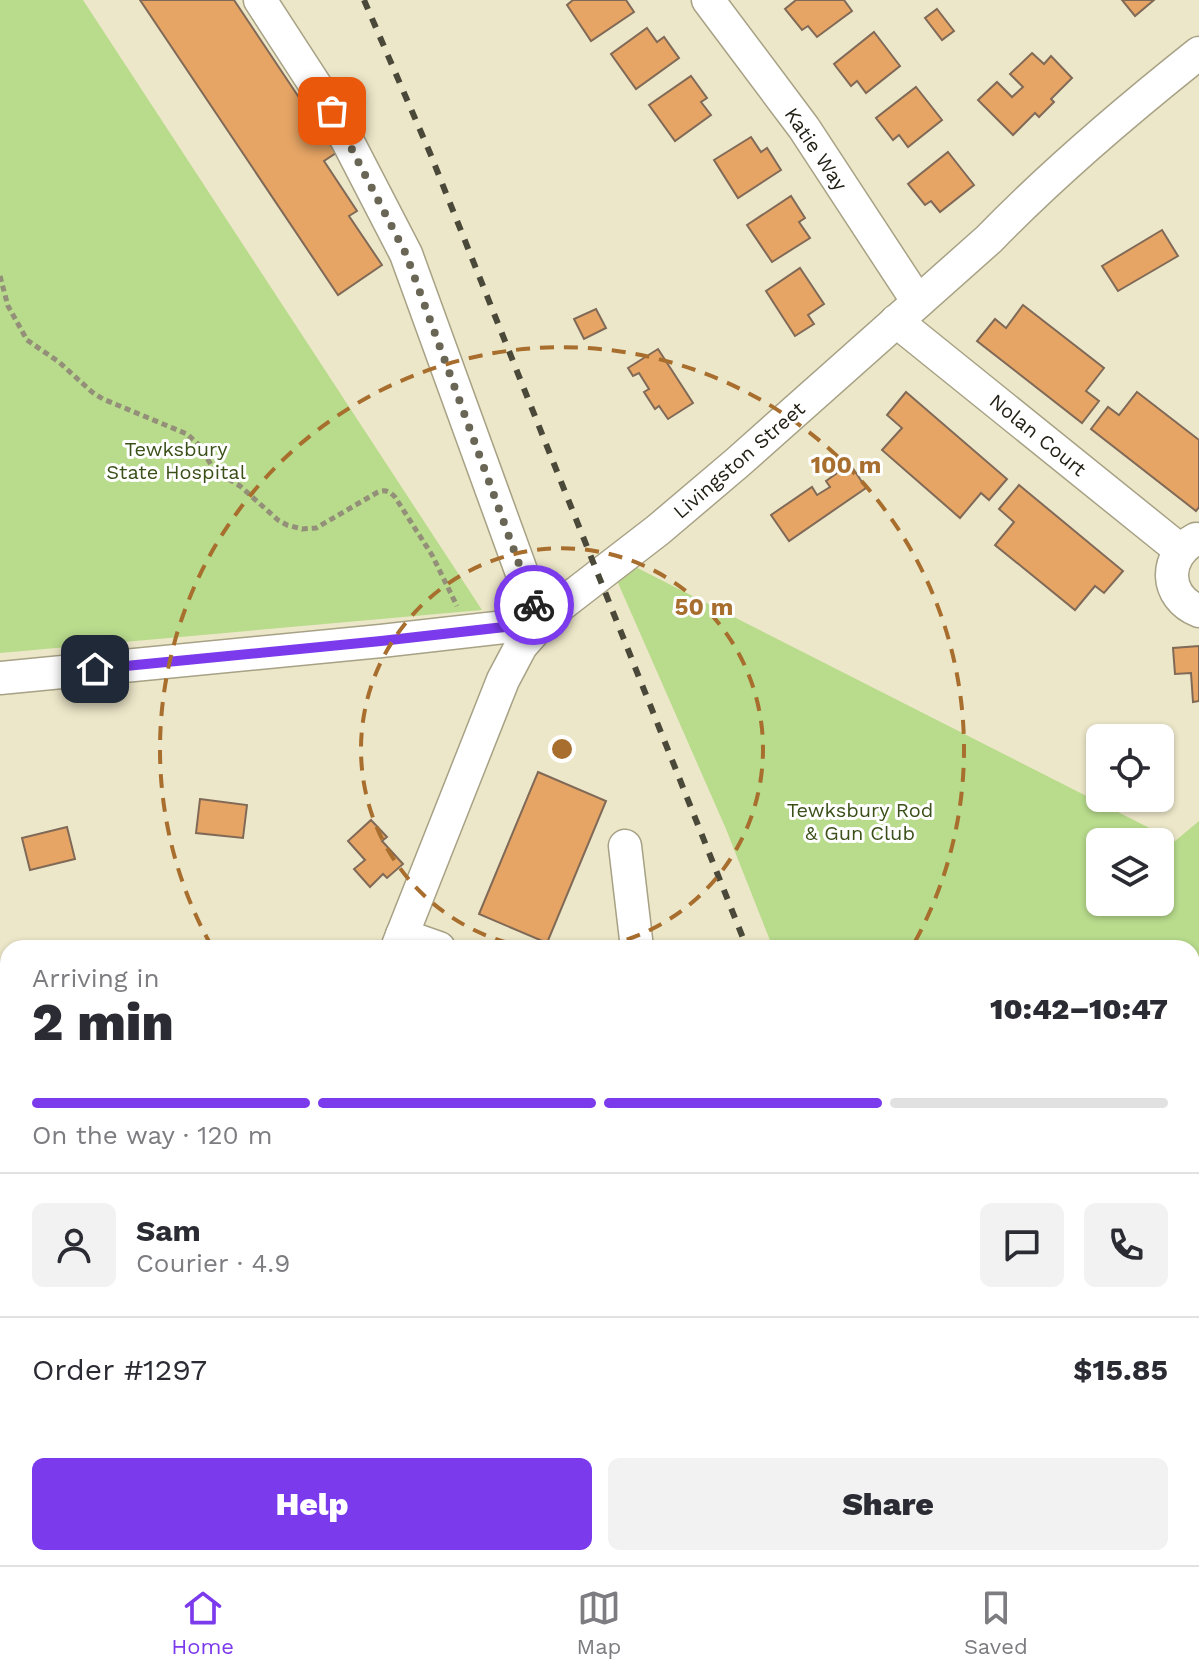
<!DOCTYPE html>
<html lang="en">
<head>
<meta charset="utf-8">
<style>
  body { margin:0; font-family:"Work Sans",sans-serif; background:#f2f2f3; color:#2b2b33; height:100vh; display:flex; flex-direction:column; font-size:30px; white-space:nowrap }
  * { box-sizing:border-box; margin:0 }
  p { font-size:26px; color:#7c7c81 }
  .icon { flex:none; width:44px; height:44px; fill:none; stroke:currentColor; stroke-width:2; stroke-linecap:round; stroke-linejoin:round }
  .map { position:relative; flex:1; overflow:hidden }
  .side { position:absolute; left:0px; top:940px; width:1200px; height:626px; display:flex; flex-direction:column; background:#fff; border-radius:24px 24px 0 0; box-shadow:0 2px 6px #0004 }
  .side>* { flex:none }
  .controls { position:absolute; left:1086px; top:724px; display:grid; gap:16px }
  .controls a { display:grid; place-items:center; width:88px; height:88px; border-radius:12px; background:#fff; box-shadow:0 2px 6px #0004; font-size:40px }
  .pin { position:absolute; display:grid; place-items:center; width:68px; height:68px; color:#fff; margin:-34px; border-radius:16px; box-shadow:0 4px 12px #0006 }
  .courier { position:absolute; display:grid; place-items:center; width:80px; height:80px; margin:-40px; border:6px solid #7c3aed; border-radius:50%; background:#fff; color:#222; box-shadow:0 2px 10px #0007 }
  .overview em { font-style:normal; font-weight:800 }
  .overview div { display:flex; flex-direction:column-reverse }
  .overview { display:flex; align-items:center; justify-content:space-between; height:136px; padding:0 32px }
  h1 { font-size:52px; font-weight:800; line-height:60px }
  .bar { display:grid; grid-template-columns:repeat(4,1fr); gap:12px 8px; align-content:center; height:96px; padding:0 32px }
  .bar i { height:10px; border-radius:6px; background:#e1e1e2 }
  .bar .active { background:#7c3aed }
  .bar p { grid-column:span 4 }
  .line { display:flex; align-items:center; gap:20px; padding:0 32px; border-top:2px solid #e1e1e2 }
  .line div { flex:1 }
  .round { display:grid; place-items:center; flex:none; width:84px; height:84px; border-radius:12px; background:#f2f2f3 }
  .cta { display:flex; gap:16px; margin-top:auto; padding:16px 32px }
  .cta a { flex:1; height:92px; border-radius:12px; background:#7c3aed; color:#fff; font-size:32px; font-weight:800; line-height:92px; text-align:center }
  .cta a+a { background:#f2f2f3; color:#2b2b33 }
  .dock { display:flex; justify-content:space-around; align-items:center; height:112px; border-top:2px solid #e1e1e2; background:#fff; font-size:22px; color:#7c7c81 }
  .dock a { display:grid; justify-items:center; gap:4px }
  .dock .active { color:#7c3aed }
  .map>svg:first-child { display:block }
</style>
</head>
<body>
<div class="map">
<svg width="1199" height="1565" viewBox="0 0 1199 1565">
  <rect width="100%" height="100%" fill="#ede7c9"/>
  <g fill="#b8db8c" fill-rule="evenodd">
    <path d="M0 0H83L482 610 0 653Z"/>
    <path d="M604 551 1175 841 1199 821V1257L1192 1265V948H773L726 829ZM1100 842H1160V902H1100Z"/>
    <path d="M1199 1355V1536L1192 1537V1356Z"/>
  </g>
  <g fill="#e6a565" stroke="#806a57" stroke-width="2">
    <path d="M140 0H234L336 153 324 161 357 211 349 216 382 265 338 295Z"/>
    <path d="M573 0H626L634 12 591 41 567 5Z"/>
    <path d="M796 0H844L852 11 817 37 808 26 802 30 785 9Z"/>
    <path d="M1122 0H1154L1135 16Z"/>
    <path d="M937 9 954 31 942 40 925 18Z"/>
    <path d="M647 28 657 42 664 37 679 58 636 89 611 54Z"/>
    <path d="M874 32 900 66 866 93 857 81 851 86 834 64Z"/>
    <path d="M1032 53 1044 64 1051 56 1072 78 1051 99 1054 102 1039 117 1035 113 1013 135 978 100 997 82 1012 97 1023 87 1010 74Z"/>
    <path d="M691 76 707 98 701 102 711 115 675 141 649 105Z"/>
    <path d="M916 87 942 120 908 147 899 135 893 140 876 118Z"/>
    <path d="M751 137 761 152 767 148 781 170 738 198 714 160Z"/>
    <path d="M948 152 974 185 940 212 931 201 925 205 908 184Z"/>
    <path d="M791 196 805 218 799 222 810 238 772 262 747 225Z"/>
    <path d="M1162 230 1178 256 1118 291 1102 266Z"/>
    <path d="M800 268 824 304 808 315 814 324 795 336 766 291Z"/>
    <path d="M1023 305 1104 368 1086 391 1099 401 1082 423 977 341 995 319 1006 328Z"/>
    <path d="M596 309 606 328 584 339 574 319Z"/>
    <path d="M658 349 693 403 668 419 659 406 655 409 644 392 649 389 639 373 633 376 628 368Z"/>
    <path d="M906 392 1007 479 989 500 981 493 960 518 882 450 902 428 887 415Z"/>
    <path d="M1137 392 1199 440V507L1196 511 1091 429 1108 407 1119 415Z"/>
    <path d="M850 464 866 488 789 541 771 515 812 487 817 495 830 487 826 481Z"/>
    <path d="M1019 485 1123 571 1104 593 1095 586 1075 610 995 545 1014 522 999 509Z"/>
    <path d="M1199 646V701L1193 702 1191 673 1175 674 1173 648Z"/>
    <path d="M538 772 606 801 547 943 479 914Z"/>
    <path d="M200 799 247 805 243 838 196 833Z"/>
    <path d="M371 820 387 837 382 841 403 864 387 878 383 874 370 887 354 869 365 860 348 841Z"/>
    <path d="M67 827 75 859 30 870 22 838Z"/>
    <path d="M25 1558H37L55 1562 54 1565H24Z"/>
  </g>
  <g fill="none" stroke-linecap="round" stroke-linejoin="round">
    <g stroke="#a7a185" stroke-width="35">
      <g id="minor">
        <path d="M708 0 804 128 918 302"/>
        <path d="M896 321 1180 550"/>
        <path d="M1196 539C1163 556 1164 597 1199 611"/>
        <path d="M0 678 381 641 540 623 406 254 332 111 260 0"/>
        <path d="M625 846 637 948"/>
        <path d="M402 935 439 948"/>
        <path d="M397 948 503 680 521 646 549 614 658 530 737 463 989 239C1054 172 1126 111 1199 53"/>
        <path d="M178 1565 180 1558"/>
      </g>
    </g>
    <path stroke="#938f79" stroke-width="5" stroke-dasharray="6 4" stroke-linecap="butt" d="M0 276 8 306 27 340 59 362 92 392 103 399 187 434 198 444 215 471 240 486 278 520 287 525 302 529 316 528 378 492C386 489 390 492 395 497L432 555 457 606"/>
    <use href="#minor" stroke="#fff" stroke-width="32"/>
    <g stroke="#4a4839" stroke-width="6" stroke-dasharray="10 10" stroke-linecap="butt">
      <path d="M364 0 430 153 747 948"/>
      <path d="M990 1558 993 1565"/>
    </g>
  </g>
  <g fill="none" stroke-linecap="round" stroke-linejoin="round">
    <path stroke="#6a6655" stroke-width="8" stroke-dasharray="0 14.4" d="M332 111 406 254 534 605"/>
    <path stroke="#7c3aed" stroke-width="10" d="M95 669 381 641 540 623 534 605"/>
  </g>
  <g fill="none" stroke="#a86e2e" stroke-width="4" stroke-dasharray="14 10">
    <path d="M532 948A201 201 0 1 1 592 948"/>
    <path d="M212 947A402 402 0 1 1 912 947"/>
  </g>
  <g text-anchor="middle" stroke-width="6" stroke-linejoin="round" paint-order="stroke">
    <g font-size="20" fill="#232116" stroke="#fff">
      <text transform="translate(816 149) rotate(56)" y="7">Katie Way</text>
      <text transform="translate(1038 435) rotate(39)" y="7">Nolan Court</text>
      <text transform="translate(739 460) rotate(-41)" y="7">Livingston Street</text>
    </g>
    <g font-size="20" fill="#3b5019" stroke="#fff">
      <text x="176" y="456">Tewksbury<tspan x="176" dy="23">State Hospital</tspan></text>
      <text x="860" y="817">Tewksbury Rod<tspan x="860" dy="23">&amp; Gun Club</tspan></text>
    </g>
  </g>
  <circle cx="562" cy="749" r="12" fill="#a86e2e" stroke="#fff" stroke-width="4"/>
  <g font-size="24" text-anchor="middle" font-weight="bold" fill="#a86e2e" stroke="#fff" stroke-width="6" stroke-linejoin="round" paint-order="stroke">
    <text x="846" y="473">100 m</text>
    <text x="704" y="615">50 m</text>
  </g>
</svg>
<div class="controls">
<a><svg class="icon" aria-label="locate" viewBox="0 0 24 24"><circle cx="12" cy="12" r="6"/><path d="M12 2v4M12 18v4M2 12h4M18 12h4"/></svg></a>
<a><svg class="icon" aria-label="layers" viewBox="0 0 24 24"><path d="M12 4l9 5-9 5-9-5zM3 14l9 5 9-5"/></svg></a>
</div>
<div class="pin" style="left:332px;top:111px;background:#ea580c"><svg class="icon" aria-label="bag" viewBox="0 0 24 24"><path d="M5 8h14l-1 12H6zM9 8a3 3 0 0 1 6 0"/></svg></div>
<div class="pin" style="left:95px;top:669px;background:#1f2937"><svg class="icon" aria-label="home" viewBox="0 0 24 24"><path d="M3 11l9-7 9 7M6 9v11h12V9"/></svg></div>
<div class="courier" style="left:534px;top:605px"><svg class="icon" aria-label="bike" viewBox="0 0 24 24"><circle cx="6" cy="16" r="4"/><circle cx="18" cy="16" r="4"/><path d="M6 16l4-8h5l3 8M10 8l3 8H6M13 5h3"/></svg></div>
<section class="side">
<div class="overview"><div><h1>2 min</h1><p>Arriving in</p></div><em>10:42–10:47</em></div>
<div class="bar"><i class="active"></i><i class="active"></i><i class="active"></i><i></i><p>On the way · 120 m</p></div>
<div class="line" style="height:144px"><a class="round"><svg class="icon" aria-label="person" viewBox="0 0 24 24"><circle cx="12" cy="8" r="4"/><path d="M4 21q1-7 8-7t8 7"/></svg></a><div><b>Sam</b><p>Courier · 4.9</p></div><a class="round"><svg class="icon" aria-label="chat" viewBox="0 0 24 24"><path d="M4 5h16v11H9l-5 4z"/></svg></a><a class="round"><svg class="icon" aria-label="phone" viewBox="0 0 24 24"><path d="M5 4h4l2 5-3 2q2 4 5 5l2-3 5 2v4C11 20 4 13 5 4z"/></svg></a></div>
<div class="line" style="height:104px"><div>Order #1297</div><b>$15.85</b></div>
<div class="cta"><a>Help</a><a>Share</a></div>
</section>
</div>
<nav class="dock">
<a class="active"><svg class="icon" aria-label="home" viewBox="0 0 24 24"><path d="M3 11l9-7 9 7M6 9v11h12V9"/></svg>Home</a>
<a><svg class="icon" aria-label="map" viewBox="0 0 24 24"><path d="M3 6l6-2 6 2 6-2v14l-6 2-6-2-6 2zM9 4v14M15 6v14"/></svg>Map</a>
<a><svg class="icon" aria-label="saved" viewBox="0 0 24 24"><path d="M7 4h10v16l-5-4-5 4z"/></svg>Saved</a>
</nav>
</body>
</html>
